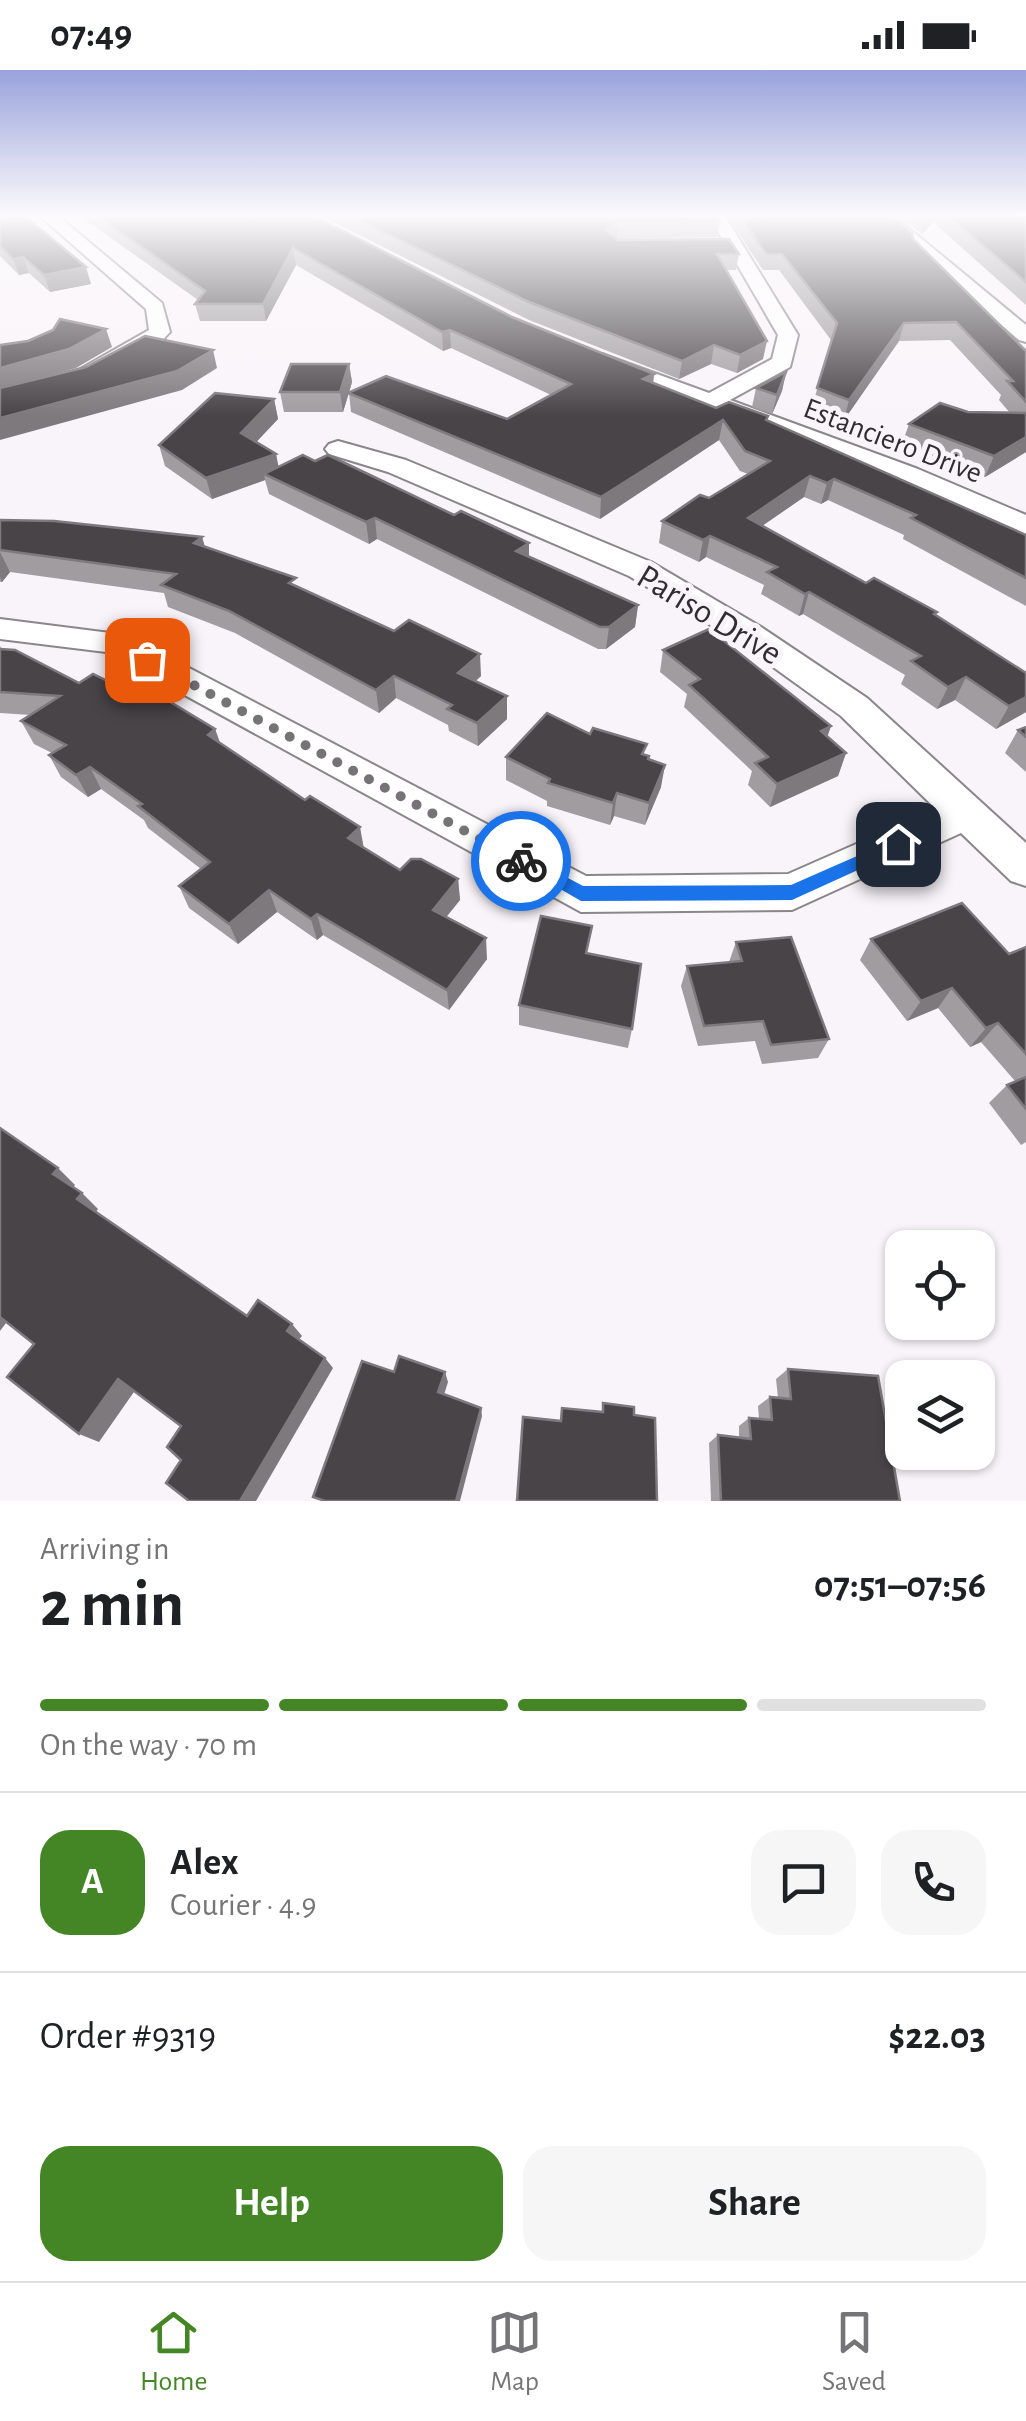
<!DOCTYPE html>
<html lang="en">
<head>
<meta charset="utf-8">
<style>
  body { margin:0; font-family:"Alegreya Sans",sans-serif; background:#f6f6f6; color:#202124; height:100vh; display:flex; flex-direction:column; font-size:38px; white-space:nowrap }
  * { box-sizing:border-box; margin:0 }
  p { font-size:32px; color:#757577 }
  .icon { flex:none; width:55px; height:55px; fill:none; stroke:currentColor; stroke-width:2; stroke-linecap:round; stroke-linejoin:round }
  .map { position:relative; height:1431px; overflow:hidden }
  .drawer { display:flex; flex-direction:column; background:#fff; flex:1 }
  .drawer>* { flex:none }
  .fabs { position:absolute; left:885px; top:1160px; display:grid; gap:20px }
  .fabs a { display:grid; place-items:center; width:110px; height:110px; border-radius:20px; background:#fff; box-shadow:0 2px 8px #0004; font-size:50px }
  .pin { position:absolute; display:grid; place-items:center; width:85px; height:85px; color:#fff; margin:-42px; border-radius:20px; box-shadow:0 5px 15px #0006 }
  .courier { position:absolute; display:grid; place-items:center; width:100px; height:100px; margin:-50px; border:8px solid #1a73e8; border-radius:50%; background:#fff; color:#222; box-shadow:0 2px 12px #0007 }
  .head em { font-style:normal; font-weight:700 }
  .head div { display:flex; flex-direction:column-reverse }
  .head { display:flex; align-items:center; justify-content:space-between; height:170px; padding:0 40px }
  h1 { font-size:65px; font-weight:700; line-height:75px }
  .bar { display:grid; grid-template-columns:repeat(4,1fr); gap:15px 10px; align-content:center; height:120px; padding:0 40px }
  .bar i { height:12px; border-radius:8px; background:#e0e0e0 }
  .bar .active { background:#448526 }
  .bar p { grid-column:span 4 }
  .line { display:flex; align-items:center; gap:25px; padding:0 40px; border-top:2px solid #e0e0e0 }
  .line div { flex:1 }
  .round { display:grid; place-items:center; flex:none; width:105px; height:105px; border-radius:30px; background:#f6f6f6 }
  .primary-button { display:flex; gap:20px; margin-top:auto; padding:20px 40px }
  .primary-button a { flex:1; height:115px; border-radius:30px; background:#448526; color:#fff; font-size:40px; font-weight:700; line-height:115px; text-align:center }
  .primary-button a+a { background:#f6f6f6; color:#202124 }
  .status { display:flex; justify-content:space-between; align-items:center; height:70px; padding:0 50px; background:#fff; direction:ltr }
  .status svg { height:28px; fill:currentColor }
  .tabs { display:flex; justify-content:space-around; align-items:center; height:140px; border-top:2px solid #e0e0e0; background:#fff; font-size:28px; color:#757577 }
  .tabs a { display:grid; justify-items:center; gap:5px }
  .tabs .active { color:#448526 }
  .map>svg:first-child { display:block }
</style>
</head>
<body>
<div class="status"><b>07:49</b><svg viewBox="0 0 49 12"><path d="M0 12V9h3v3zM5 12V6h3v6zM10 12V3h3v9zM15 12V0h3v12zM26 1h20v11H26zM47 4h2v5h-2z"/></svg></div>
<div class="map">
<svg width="1026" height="1431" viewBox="0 0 1026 1431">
  <rect width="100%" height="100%" fill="#f9f4f9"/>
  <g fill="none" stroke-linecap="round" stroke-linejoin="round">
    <g stroke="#8a868a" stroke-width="4">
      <g id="minor">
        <path d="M40 146H58L162 233 170 262C131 307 57 326 0 337V323L77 301 149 260 146 239Z"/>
        <path d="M709 146H725L798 265 790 297 730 330 918 399 1026 445V464L900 411 594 296 591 291 602 284 709 323 772 289 778 265Z"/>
        <path d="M876 146H894L1026 255V272L1019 270Z"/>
        <path d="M338 371 406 390 651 492 761 557 867 628 1026 773V816L1011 811 961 763 792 840 581 842 106 582 0 569V549L126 565 586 806 788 804 936 739 841 646 737 571 629 506 388 402 329 384 325 379 329 374Z"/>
      </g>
    </g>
    <use href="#minor" fill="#fff" fill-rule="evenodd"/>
  </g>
  <g fill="#a09ca0">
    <path d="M0 146 91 214 50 222 29 203 19 205 0 186Z"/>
    <path d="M80 146H314L512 247 654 304 653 313 716 338 768 346 767 350 1026 465V536L903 469 904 465 828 430 821 434 804 427 762 456 866 513 937 542 936 545 1026 642 996 659 955 630 937 639 901 614 905 605 803 544 799 546 761 524 764 515 706 487 699 492 659 473 662 451 709 428 748 404 740 401 719 370 600 449 351 342 349 323 343 342H284L280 322 349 294 352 312 349 323 507 349 551 325 451 278 443 281 296 195 266 251H200L195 234 198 230Z"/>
    <path d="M321 146H716L720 152 717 167 616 169 739 184 736 200H727L763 289 737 303 711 294 679 309 529 250Z"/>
    <path d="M727 146H893L913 169 1026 281V382L985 407 902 374 909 354 968 342 1010 343 999 330 1001 325 950 270 899 271 844 350 812 337 831 270 779 200H763Z"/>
    <path d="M899 146H1026V235L933 152 922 164Z"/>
    <path d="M786 302 782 321 772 344 752 337 756 318Z"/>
    <path d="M274 329 278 349 256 372 276 384 278 397 529 487 638 535 635 557 606 579H598L377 469 369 474 269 424 265 410 212 429 165 396 159 375Z"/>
    <path d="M0 450 202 467 205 477 297 517 481 606 476 611 507 649 478 676 449 661 448 655 396 628 379 643 235 563 168 537 164 523 10 502 2 512H0Z"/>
    <path d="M0 576 2 580 79 613 136 625 215 659 220 673 364 778 400 800 458 809 460 830 446 847 487 889 449 940 323 865 317 870 277 842 238 874 189 838 179 816 201 799 148 758 144 750 101 719 88 727 61 707 49 685 52 683 34 674 21 651 31 645 0 643Z"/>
    <path d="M663 580 831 656 827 667 846 683 838 706 770 737 748 715 752 701 684 637 687 624 660 602Z"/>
    <path d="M1026 657V702L1005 683 1018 660Z"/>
    <path d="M590 664 645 685 661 717 645 755 614 746 610 755 547 736V731L506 710V687Z"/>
    <path d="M871 869 1009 884 1026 877V1072L1021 1075 989 1033 1007 1015 1015 1011 981 972 970 977 938 938 907 951 860 890Z"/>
    <path d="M736 872 829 969 818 988 762 994 755 971 698 976 681 916 687 896 729 892Z"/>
    <path d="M588 884 632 959 628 978 519 955V935Z"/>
    <path d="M788 1299 900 1431H711L709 1373 718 1365 739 1368V1356L749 1348 759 1349 758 1336 770 1327 778 1328 776 1309Z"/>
  </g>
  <g fill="#7d797d">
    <path d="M929 146H935L933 152 922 164 926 149Z"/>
    <path d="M618 153 617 168 606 160Z"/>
    <path d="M293 178 296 195 266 251 263 234Z"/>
    <path d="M23 187 29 203 19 205 13 189Z"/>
    <path d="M86 197 91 214 50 222 44 205Z"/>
    <path d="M904 253 899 271 844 350 849 330Z"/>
    <path d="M106 259 112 277 76 298 0 319V298Z"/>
    <path d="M450 260 451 278 443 281 442 262Z"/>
    <path d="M767 271 763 289 737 303 740 285Z"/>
    <path d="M714 275 711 294 679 309 682 291Z"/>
    <path d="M213 280 217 298 182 320 0 370V348Z"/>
    <path d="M349 294 352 312 343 342 340 322Z"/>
    <path d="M786 302 782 321 772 344 777 325Z"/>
    <path d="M654 304 652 323 643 309Z"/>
    <path d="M274 329 278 349 246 383 241 363Z"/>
    <path d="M723 350 719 370 600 449 601 427Z"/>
    <path d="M1026 367V382L985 407 994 386Z"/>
    <path d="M276 384 280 404H264L265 410 212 429 206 408Z"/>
    <path d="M810 406 804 427 743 469 748 448Z"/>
    <path d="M834 409 828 430 821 434 827 413Z"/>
    <path d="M375 448 377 469 369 474 366 452Z"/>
    <path d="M710 466 706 487 699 492 703 470Z"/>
    <path d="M202 467 208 488 194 473Z"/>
    <path d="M529 473V495L516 481Z"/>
    <path d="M0 482 10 502 2 512 0 507Z"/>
    <path d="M809 522 803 544 799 546 805 524Z"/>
    <path d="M638 535 635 557 606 579 609 557Z"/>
    <path d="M480 584 481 606 459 625 458 603Z"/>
    <path d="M394 606 396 628 379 643 376 620Z"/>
    <path d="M966 607 955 630 937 639 948 617Z"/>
    <path d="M507 626V649L478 676 477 653Z"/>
    <path d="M1026 627V642L996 659 1009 636Z"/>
    <path d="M831 656 823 679 821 661Z"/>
    <path d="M215 659 223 681 208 665Z"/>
    <path d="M846 683 838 706 770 737 777 714Z"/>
    <path d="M665 695 661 717 645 755 649 733Z"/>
    <path d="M90 697 101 719 88 727 76 705Z"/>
    <path d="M617 723 614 746 610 755 613 733Z"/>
    <path d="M360 757 364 779 348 768Z"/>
    <path d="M458 809 460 830 435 861 433 840Z"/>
    <path d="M269 820 277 842 238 874 229 854Z"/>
    <path d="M317 844 323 865 317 870 311 849Z"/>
    <path d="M486 868 487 889 449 940 447 920Z"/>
    <path d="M952 918 938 938 907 951 921 931Z"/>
    <path d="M998 953 981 972 970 977 986 958Z"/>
    <path d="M58 1098 75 1115 71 1120 53 1104Z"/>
    <path d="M82 1123 98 1139 94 1145 77 1129Z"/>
    <path d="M0 1244 9 1249 0 1261Z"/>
    <path d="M292 1254 302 1266 296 1273 287 1261Z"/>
    <path d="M325 1288 333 1298 256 1431H240Z"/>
    <path d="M445 1302 448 1312 442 1331 438 1322Z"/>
    <path d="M118 1309 136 1319 99 1372 79 1364Z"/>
    <path d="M481 1338 482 1346 460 1431H456Z"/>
  </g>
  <g fill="#484448" stroke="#7d797d" stroke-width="2.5">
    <path d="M0 146H25L86 197 44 205 23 187 13 189 0 176Z"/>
    <path d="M97 146H314L512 247 654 304 643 309 716 338 729 332 768 346 766 350 1026 465V508L911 448 916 445 834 409 827 413 810 406 748 448 866 513 874 508 937 542 934 544 1026 603V627L1009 636 966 607 948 617 911 591 921 586 809 522 805 524 767 502 777 497 710 466 703 470 662 451 700 425 709 428 770 391 745 381 723 350 601 427 348 323 386 306 507 349 571 314 450 260 442 262 293 178 263 234H195L205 221Z"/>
    <path d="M350 146H716L720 152 618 153 606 160 618 170 729 169 739 184H717L767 271 740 285 714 275 682 291 529 232Z"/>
    <path d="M740 146H893L912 163 913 169 1026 281V332L1007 311H1013L956 252 904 253 849 330 817 318 837 253 782 184H766Z"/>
    <path d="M948 146H1026V212Z"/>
    <path d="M60 249 106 259 69 279 0 298V275L28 271 53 260Z"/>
    <path d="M145 266 213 280 177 301 0 348V318L86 297Z"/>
    <path d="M291 294H349L340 322H280Z"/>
    <path d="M786 302 777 325 756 318Z"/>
    <path d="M215 323 274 329 241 363 276 384 206 408 159 375Z"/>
    <path d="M940 333 968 342 1026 343V367L994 386 909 354Z"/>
    <path d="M303 385 315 391 328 385 454 445 461 441 529 473 516 481 638 535 609 557H600L375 448 366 452 264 404Z"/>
    <path d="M0 450 54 451 202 467 194 473 296 508 289 513 394 561 409 550 480 584 458 603 507 626 477 653 447 639 452 635 394 606 376 620 229 541 161 515 176 504 0 480Z"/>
    <path d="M709 559 831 656 821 661 846 683 777 714 755 693 768 687 689 615 700 609 663 580Z"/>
    <path d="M0 579 15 580 79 613 93 604 136 625 147 618 215 659 208 665 305 730 310 726 360 757 348 768 400 800 411 789H421L458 809 433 840 486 868 447 920 317 844 311 849 269 820 229 854 179 816 210 792 138 736 142 734 90 697 76 705 49 685 66 675 21 651 60 626 0 622Z"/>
    <path d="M547 643 590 664 593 658 647 674 642 684 649 686 648 689 665 695 649 733 617 723 613 733 548 713 550 709 506 687Z"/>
    <path d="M1026 657V667L1018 660Z"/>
    <path d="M962 833 1009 884 1026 877V984L998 953 986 958 952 918 921 931 871 869Z"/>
    <path d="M541 846 592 856 586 883 641 894 632 959 519 935Z"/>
    <path d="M791 867 829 969 771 975 763 951 704 956 687 896 742 891 736 872Z"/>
    <path d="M1026 1007V1039L1007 1015Z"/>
    <path d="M0 1058 58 1098 53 1104 82 1123 77 1129 247 1246 258 1230 292 1254 287 1261 325 1288 240 1431H189L166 1413 181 1390 167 1377 181 1356 118 1309 79 1364 7 1307 34 1274 0 1247Z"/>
    <path d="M399 1286 445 1302 438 1322 481 1338 456 1431H325L313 1427 362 1291 394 1302Z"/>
    <path d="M788 1299 878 1306 900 1431H721L718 1365 751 1369 749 1348 772 1350 770 1327 791 1329Z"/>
    <path d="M603 1333 634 1337V1345L655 1348 657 1431H517L523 1347 561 1351 562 1338 603 1342Z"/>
  </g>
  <linearGradient id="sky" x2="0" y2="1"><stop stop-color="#99a3dc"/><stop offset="0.42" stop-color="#fcfafc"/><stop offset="1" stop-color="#fcfafc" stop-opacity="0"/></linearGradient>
  <rect width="1026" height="346" fill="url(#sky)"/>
  <path fill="#1a73e8" d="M898 768 906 774 904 779 792 830 581 831 512 791 521 784 527 786 583 816 791 815Z"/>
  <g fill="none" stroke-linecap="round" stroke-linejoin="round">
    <path stroke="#767376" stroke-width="10" stroke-dasharray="0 18" d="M147 590 521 791"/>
  </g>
  <g text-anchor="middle" stroke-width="10" stroke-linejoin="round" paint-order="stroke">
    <g font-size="30" fill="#2f2e30" stroke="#f9f4f9">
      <text transform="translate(893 370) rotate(21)" y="10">Estanciero Drive</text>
    </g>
    <g font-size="35" fill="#2f2e30" stroke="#f9f4f9">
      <text transform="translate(710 544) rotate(31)" y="12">Pariso Drive</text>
    </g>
  </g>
</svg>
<div class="fabs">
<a><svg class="icon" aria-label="locate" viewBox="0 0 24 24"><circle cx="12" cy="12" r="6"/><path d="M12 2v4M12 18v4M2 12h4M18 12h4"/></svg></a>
<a><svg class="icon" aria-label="layers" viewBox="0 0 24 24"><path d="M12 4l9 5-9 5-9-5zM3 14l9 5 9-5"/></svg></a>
</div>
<div class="pin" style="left:147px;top:590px;background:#ea580c"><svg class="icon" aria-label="bag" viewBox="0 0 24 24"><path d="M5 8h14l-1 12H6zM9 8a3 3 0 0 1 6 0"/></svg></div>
<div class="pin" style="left:898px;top:774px;background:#1f2937"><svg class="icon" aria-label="home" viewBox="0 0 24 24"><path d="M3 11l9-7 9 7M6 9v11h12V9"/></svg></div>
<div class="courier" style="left:521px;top:791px"><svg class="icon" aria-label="bike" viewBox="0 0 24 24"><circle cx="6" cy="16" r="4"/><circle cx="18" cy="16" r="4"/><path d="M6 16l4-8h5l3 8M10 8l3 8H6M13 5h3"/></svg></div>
</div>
<section class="drawer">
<div class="head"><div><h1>2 min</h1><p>Arriving in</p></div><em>07:51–07:56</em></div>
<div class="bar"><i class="active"></i><i class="active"></i><i class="active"></i><i></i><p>On the way · 70 m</p></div>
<div class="line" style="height:180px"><b class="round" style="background:#448526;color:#fff">A</b><div><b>Alex</b><p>Courier · 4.9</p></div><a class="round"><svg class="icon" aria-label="chat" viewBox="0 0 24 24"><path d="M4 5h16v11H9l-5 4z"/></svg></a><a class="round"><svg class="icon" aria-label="phone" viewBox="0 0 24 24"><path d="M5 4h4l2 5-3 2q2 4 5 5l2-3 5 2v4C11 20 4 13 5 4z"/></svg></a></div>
<div class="line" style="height:130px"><div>Order #9319</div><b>$22.03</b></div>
<div class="primary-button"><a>Help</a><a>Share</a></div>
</section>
<nav class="tabs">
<a class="active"><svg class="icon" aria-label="home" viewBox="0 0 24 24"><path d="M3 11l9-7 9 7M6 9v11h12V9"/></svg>Home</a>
<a><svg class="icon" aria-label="map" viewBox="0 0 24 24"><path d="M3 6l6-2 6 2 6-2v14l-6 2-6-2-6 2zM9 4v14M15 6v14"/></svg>Map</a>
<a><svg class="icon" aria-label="saved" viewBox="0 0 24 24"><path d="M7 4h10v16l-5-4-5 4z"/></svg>Saved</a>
</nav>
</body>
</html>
